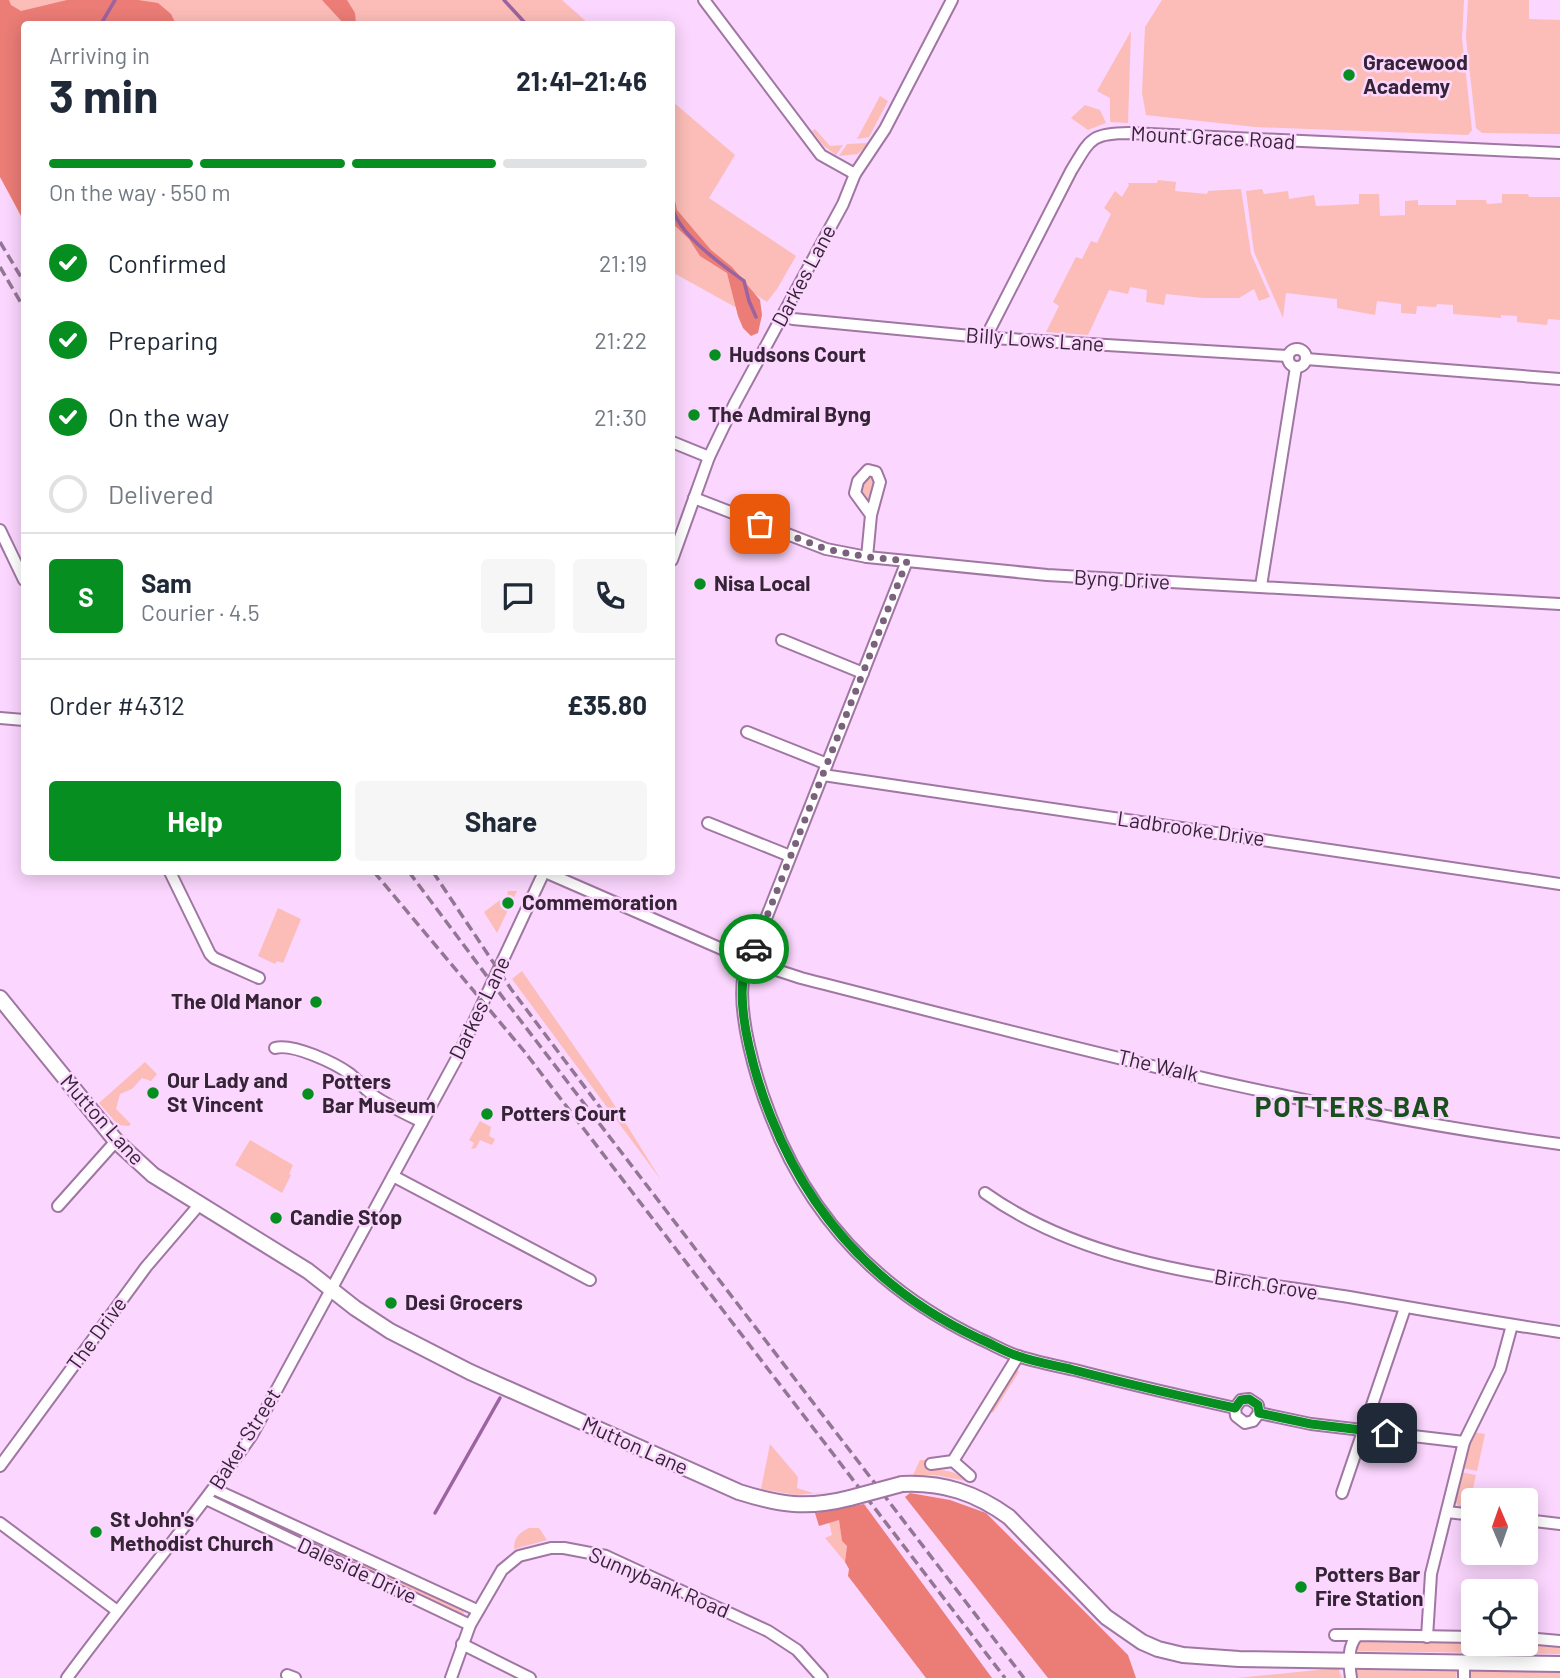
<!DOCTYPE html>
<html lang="en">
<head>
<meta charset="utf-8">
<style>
  body { margin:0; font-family:Barlow,sans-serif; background:#f6f6f7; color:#1f2937; height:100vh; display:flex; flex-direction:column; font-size:26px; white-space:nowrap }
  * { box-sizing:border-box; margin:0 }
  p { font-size:23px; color:#747a83 }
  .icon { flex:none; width:38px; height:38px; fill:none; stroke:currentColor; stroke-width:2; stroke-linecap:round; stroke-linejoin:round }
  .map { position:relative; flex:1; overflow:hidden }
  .details { position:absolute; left:21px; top:21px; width:654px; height:854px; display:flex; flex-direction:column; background:#fff; border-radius:7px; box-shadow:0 4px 18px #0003 }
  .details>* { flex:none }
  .needle { width:46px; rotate:358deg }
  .controls { position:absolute; left:1461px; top:1488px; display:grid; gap:14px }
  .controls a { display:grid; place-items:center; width:77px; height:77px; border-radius:7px; background:#fff; box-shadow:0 4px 18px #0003; font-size:35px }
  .pin { position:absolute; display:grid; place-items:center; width:60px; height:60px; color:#fff; margin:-30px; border-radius:14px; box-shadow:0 4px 10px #0006 }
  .courier { position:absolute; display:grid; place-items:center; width:70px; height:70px; margin:-35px; border:5px solid #068f20; border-radius:50%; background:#fff; color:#222; box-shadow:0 2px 9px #0007 }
  .overview em { font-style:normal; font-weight:700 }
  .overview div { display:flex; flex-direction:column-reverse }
  .overview { display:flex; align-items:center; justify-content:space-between; height:119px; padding:0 28px }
  h1 { font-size:46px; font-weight:700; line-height:52px }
  .bar { display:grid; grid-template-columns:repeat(4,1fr); gap:10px 7px; align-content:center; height:84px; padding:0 28px }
  .bar i { height:9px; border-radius:5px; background:#e0e1e3 }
  .bar .on { background:#068f20 }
  .bar p { grid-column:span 4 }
  .line { display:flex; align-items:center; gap:18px; padding:0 28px; border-top:2px solid #e0e1e3 }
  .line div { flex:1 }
  .round { display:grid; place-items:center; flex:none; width:74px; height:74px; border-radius:7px; background:#f6f6f7 }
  ol { padding:0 28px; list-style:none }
  li { display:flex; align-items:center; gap:21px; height:77px }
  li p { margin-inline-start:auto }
  li .icon { padding:7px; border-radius:50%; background:#068f20; color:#fff; stroke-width:4 }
  li:last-child { color:#747a83 }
  li i { width:38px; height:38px; border:4px solid #e0e1e3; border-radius:50% }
  .cta { display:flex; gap:14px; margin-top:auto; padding:14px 28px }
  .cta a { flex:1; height:80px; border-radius:7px; background:#068f20; color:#fff; font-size:28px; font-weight:700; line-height:80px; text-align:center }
  .cta a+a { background:#f6f6f7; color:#1f2937 }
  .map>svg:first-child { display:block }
</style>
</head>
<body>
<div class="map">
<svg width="1560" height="1678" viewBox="0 0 1560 1678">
  <rect width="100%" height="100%" fill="#fbd6fe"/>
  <g fill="#fcbdb8">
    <path d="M0 0H562L589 24H24V223L0 176Z"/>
    <path d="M1162 0H1464L1462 38 1472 130 1468 135 1255 127 1146 115 1142 93 1145 27Z"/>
    <path d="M1468 0H1529V19L1560 20V134L1482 133 1476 128 1466 38Z"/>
    <path d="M1131 31 1128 123 1110 122V98L1097 91Z"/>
    <path d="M880 96 888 101 869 137 857 139Z"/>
    <path d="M672 101 735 155 709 198 796 256 777 289 767 302 755 294V298L735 307 672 272Z"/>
    <path d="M1085 105 1100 110 1106 123 1088 130 1071 118Z"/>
    <path d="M815 129 830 146 843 145 836 155 824 146 812 131Z"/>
    <path d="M869 143 858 154 839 156 847 144Z"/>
    <path d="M1158 180 1176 182 1175 191 1207 194 1208 191 1241 189 1251 254 1270 297 1259 301 1254 289 1239 298H1203L1166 294 1164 305 1146 302 1147 290 1130 287 1128 294 1109 290 1088 335 1046 332 1059 306 1053 302 1076 257 1082 259 1091 241 1097 243 1111 214 1104 208 1115 191 1122 197 1129 185 1128 183H1157Z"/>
    <path d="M1262 189 1264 194 1288 191 1289 199 1314 195 1316 206 1359 204V194H1379L1380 216 1405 215V201L1418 200V205H1456V200H1486L1487 204 1502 203V194H1528L1529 197H1560V320L1548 319 1547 325 1517 322V316L1501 315V318L1453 314V305L1437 304 1436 307 1417 306 1416 314 1401 313V304L1377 301 1375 315 1337 308V299L1286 293 1283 318 1254 252 1246 191Z"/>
    <path d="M866 476 876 480 870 505 861 493Z"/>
    <path d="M508 891H517L497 933 484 912 500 900 503 905 506 903Z"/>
    <path d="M278 908 301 919 283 963 277 961 275 964 258 956Z"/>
    <path d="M522 971 608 1095 661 1180 512 979Z"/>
    <path d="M145 1062 157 1074 151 1081 142 1078 132 1089 120 1094 116 1109 131 1124 129 1126 118 1125 99 1103Z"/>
    <path d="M480 1121 491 1127 489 1136 495 1139 492 1145 480 1140 476 1148 471 1149 474 1143 469 1140Z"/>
    <path d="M250 1140 293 1165 289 1174 291 1175 282 1193 235 1165Z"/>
    <path d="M1016 1367 1019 1372 993 1413 990 1410Z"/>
    <path d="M1473 1432 1485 1434 1477 1471 1462 1468Z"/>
    <path d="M770 1444 798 1477 797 1488 813 1493 832 1492 796 1495 761 1489Z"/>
    <path d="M920 1460H927L928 1470C942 1469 956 1471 967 1480L966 1481 935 1475H913Z"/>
    <path d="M1461 1472 1476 1475 1468 1510 1458 1506 1454 1498Z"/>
    <path d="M226 1498 332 1548V1554L223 1503Z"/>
    <path d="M839 1520 842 1541 847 1546 845 1562 825 1538 832 1535 829 1522Z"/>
    <path d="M529 1528H539L547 1540 514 1549C514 1537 519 1533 529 1528Z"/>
    <path d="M335 1549 463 1610 464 1614 460 1615 335 1555Z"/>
    <path d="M1363 1640 1544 1644 1560 1646V1654L1358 1651 1357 1644Z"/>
    <path d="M1338 1668 1342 1678H1236Z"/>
    <path d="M1357 1670 1457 1671 1456 1678H1359L1357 1676Z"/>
    <path d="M1471 1671 1560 1672V1678H1471Z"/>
  </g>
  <g fill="#eb7c76">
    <path d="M0 0H9L11 5 21 11 67 0H138L158 3 171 14 176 24H24V221L0 177Z"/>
    <path d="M322 0H347L355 13 356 24H344Z"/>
    <path d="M672 186 677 210 711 250 732 267 760 300 762 315 758 333 751 336 743 328 738 316 727 273 700 256 689 239 672 223Z"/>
    <path d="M910 1493 950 1500 986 1513 1128 1655 1136 1678H1048L905 1497Z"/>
    <path d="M864 1504 992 1678H926L848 1576 849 1569 845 1562 847 1546 842 1541 839 1520 819 1526 815 1513Z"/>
  </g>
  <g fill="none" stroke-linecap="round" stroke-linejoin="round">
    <g stroke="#9b63a0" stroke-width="3.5">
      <path d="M504 0 526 24"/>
      <path d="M101 24 115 0"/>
      <path d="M672 207C679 235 721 264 744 281L749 301 756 317"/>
      <path d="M435 1513 500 1398"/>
    </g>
    <g stroke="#a076a3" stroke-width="14">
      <g id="minor">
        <path d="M704 0 821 155 855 174"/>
        <path d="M783 315 793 319 992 338 1288 356"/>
        <path d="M986 337 1071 171C1090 140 1090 133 1129 133L1560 153"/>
        <circle cx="1297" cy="358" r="9"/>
        <path d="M1306 359 1560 379"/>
        <path d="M672 442 709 457"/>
        <path d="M694 498 826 549 867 557 1047 575 1560 604"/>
        <path d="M0 530 24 580"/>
        <path d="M867 557 871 515 880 482 876 472 868 470 858 481 855 493 871 515"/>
        <path d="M672 560 709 457 735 403 843 204 855 174 885 129 952 0"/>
        <path d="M1261 586 1296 367"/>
        <path d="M782 640 863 673"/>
        <path d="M0 718 24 720"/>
        <path d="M747 732 827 764"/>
        <path d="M823 775 1560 884"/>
        <path d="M708 823 790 856"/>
        <path d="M170 872 210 954 214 958 259 978"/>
        <path d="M545 872 738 956"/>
        <circle cx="749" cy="961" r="13"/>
        <path d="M754 949 907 561"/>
        <path d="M761 965 801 978C1052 1042 1303 1110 1560 1144"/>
        <path d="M744 973C736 1012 756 1079 771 1117 810 1219 881 1292 980 1339 992 1344 1005 1352 1018 1356 1036 1362 1056 1366 1075 1370 1128 1384 1181 1396 1235 1408"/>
        <path d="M275 1048C293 1043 335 1063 350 1074 359 1081 365 1090 374 1096 389 1106 406 1114 422 1122"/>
        <path d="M393 1176 590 1280"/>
        <path d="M985 1193C1092 1269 1230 1277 1355 1298 1423 1310 1492 1322 1560 1332"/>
        <path d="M58 1206 116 1141"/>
        <path d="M1235 1408 1241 1400 1249 1399 1258 1405 1259 1413"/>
        <path d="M1235 1408 1236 1416 1245 1423 1253 1421 1259 1413"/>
        <path d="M1259 1413 1311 1424 1464 1442"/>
        <path d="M953 1461 970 1476"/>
        <path d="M931 1464 953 1461 1018 1356"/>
        <path d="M0 1466 146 1267 199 1205"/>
        <path d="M214 1489 477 1610"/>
        <path d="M1342 1493 1405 1308"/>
        <path d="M206 1499 470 1625"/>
        <path d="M1447 1512 1474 1515"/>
        <path d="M1526 1520 1560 1524"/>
        <path d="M0 1523 116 1610"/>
        <path d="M1335 1635H1358"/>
        <path d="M1427 1637 1431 1574 1464 1442 1500 1369 1512 1325"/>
        <path d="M1526 1638 1560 1641"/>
        <path d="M462 1644 530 1678"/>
        <path d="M1464 1662V1678"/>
        <path d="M287 1675 295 1678"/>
        <path d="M67 1678C127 1596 194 1519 252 1435L457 1058 544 872"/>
        <path d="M451 1678 470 1625 502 1570 519 1556 551 1548H564L606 1556 768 1631 797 1650 822 1678"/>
        <path d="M1351 1678C1349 1664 1347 1645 1358 1635L1474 1637"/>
      </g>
    </g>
    <g stroke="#a076a3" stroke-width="18">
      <g id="major">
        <path d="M0 998 116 1141 153 1175 308 1271 355 1308 390 1331 470 1372 739 1492C780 1505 807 1509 850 1498"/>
        <path d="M902 1484C943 1482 976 1493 1009 1517L1106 1617 1142 1642 1158 1649 1183 1655 1239 1659 1560 1664"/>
      </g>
    </g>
    <use href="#minor" stroke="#fff" stroke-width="10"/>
    <use href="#major" stroke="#fff" stroke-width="14"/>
    <g stroke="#927794" stroke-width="3.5" stroke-dasharray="10 5" stroke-linecap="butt">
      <path d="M0 242 24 282"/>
      <path d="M0 267 24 308"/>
      <path d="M374 872 524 1051 1005 1678"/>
      <path d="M409 872 504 999 1024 1678"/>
      <path d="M433 872 511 989 605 1114"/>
    </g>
    <g stroke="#a076a3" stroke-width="18" stroke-linecap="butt">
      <path id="major-bridge" d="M850 1498 902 1484"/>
    </g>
    <use href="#major-bridge" stroke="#fff" stroke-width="14"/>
  </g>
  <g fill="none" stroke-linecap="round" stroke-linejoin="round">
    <path stroke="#7a627c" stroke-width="7" stroke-dasharray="0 12.6" d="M754 949 907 561 867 557 826 549 760 524"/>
    <path stroke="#068f20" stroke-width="9" d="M754 949 761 956 762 964 755 972 744 973C736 1012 756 1080 771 1117 811 1218 881 1293 980 1339 992 1344 1005 1352 1018 1356 1035 1362 1053 1365 1070 1369 1124 1383 1180 1396 1235 1408L1241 1400 1249 1399 1258 1405 1259 1413 1311 1424 1387 1433"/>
  </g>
  <g fill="#068f20" stroke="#fbd6fe" stroke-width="2.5">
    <circle cx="1349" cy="75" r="7"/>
    <circle cx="715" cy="355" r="7"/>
    <circle cx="694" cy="415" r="7"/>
    <circle cx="700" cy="584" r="7"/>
    <circle cx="508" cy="903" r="7"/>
    <circle cx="316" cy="1002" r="7"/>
    <circle cx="153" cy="1093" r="7"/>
    <circle cx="308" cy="1094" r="7"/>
    <circle cx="487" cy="1114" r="7"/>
    <circle cx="276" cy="1218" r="7"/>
    <circle cx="391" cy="1303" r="7"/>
    <circle cx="96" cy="1532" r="7"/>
    <circle cx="1301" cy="1587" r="7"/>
  </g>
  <g text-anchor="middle" stroke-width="5" stroke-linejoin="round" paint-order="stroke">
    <g font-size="21" font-weight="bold" fill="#352336" stroke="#fbd6fe" text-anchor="start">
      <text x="1363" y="70">Gracewood<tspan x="1363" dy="24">Academy</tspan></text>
      <text x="729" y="362">Hudsons Court</text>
      <text x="708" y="422">The Admiral Byng</text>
      <text x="714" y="591">Nisa Local</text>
      <text x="522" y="910">Commemoration</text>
      <text x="302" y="1009" text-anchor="end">The Old Manor</text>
      <text x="167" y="1088">Our Lady and<tspan x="167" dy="24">St Vincent</tspan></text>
      <text x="322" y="1089">Potters<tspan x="322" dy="24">Bar Museum</tspan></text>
      <text x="501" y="1121">Potters Court</text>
      <text x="290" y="1225">Candie Stop</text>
      <text x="405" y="1310">Desi Grocers</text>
      <text x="110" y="1527">St John's<tspan x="110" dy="24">Methodist Church</tspan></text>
      <text x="1315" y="1582">Potters Bar<tspan x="1315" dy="24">Fire Station</tspan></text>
    </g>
    <g font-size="21" fill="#352336" stroke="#fbd6fe">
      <text transform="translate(1213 138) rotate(3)" y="7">Mount Grace Road</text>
      <text transform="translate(804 276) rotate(-62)" y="7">Darkes Lane</text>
      <text transform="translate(1035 340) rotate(4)" y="7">Billy Lows Lane</text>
      <text transform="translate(1122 580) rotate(3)" y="7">Byng Drive</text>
      <text transform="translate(1191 829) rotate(8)" y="7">Ladbrooke Drive</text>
      <text transform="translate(480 1008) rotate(-64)" y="7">Darkes Lane</text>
      <text transform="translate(1158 1066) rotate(13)" y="7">The Walk</text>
      <text transform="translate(102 1120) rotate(48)" y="7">Mutton Lane</text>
      <text transform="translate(1266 1285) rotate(9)" y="7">Birch Grove</text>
      <text transform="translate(97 1334) rotate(-54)" y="7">The Drive</text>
      <text transform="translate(245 1439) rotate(-58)" y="7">Baker Street</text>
      <text transform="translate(635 1446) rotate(24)" y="7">Mutton Lane</text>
      <text transform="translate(357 1571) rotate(25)" y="7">Daleside Drive</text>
      <text transform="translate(659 1583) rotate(23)" y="7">Sunnybank Road</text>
    </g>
    <g font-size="28" font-weight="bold" letter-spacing="2" fill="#184f1c" stroke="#fbd6fe">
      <text x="1353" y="1117">POTTERS BAR</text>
    </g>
  </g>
</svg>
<div class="controls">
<a><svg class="needle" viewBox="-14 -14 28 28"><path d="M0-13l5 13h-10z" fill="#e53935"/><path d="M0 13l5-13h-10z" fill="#747a83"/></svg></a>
<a><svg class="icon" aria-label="locate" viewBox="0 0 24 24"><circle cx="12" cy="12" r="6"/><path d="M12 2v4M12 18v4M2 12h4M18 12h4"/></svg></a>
</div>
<div class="pin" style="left:760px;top:524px;background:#ea580c"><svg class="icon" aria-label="bag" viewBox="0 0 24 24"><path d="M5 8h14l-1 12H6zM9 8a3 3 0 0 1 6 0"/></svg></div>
<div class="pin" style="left:1387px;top:1433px;background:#1f2937"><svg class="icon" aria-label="home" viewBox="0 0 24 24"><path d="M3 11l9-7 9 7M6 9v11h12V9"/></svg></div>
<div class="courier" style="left:754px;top:949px"><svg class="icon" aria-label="car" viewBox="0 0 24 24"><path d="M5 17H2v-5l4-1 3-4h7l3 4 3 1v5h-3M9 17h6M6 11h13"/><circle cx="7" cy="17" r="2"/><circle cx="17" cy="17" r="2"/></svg></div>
<section class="details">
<div class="overview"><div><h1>3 min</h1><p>Arriving in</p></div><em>21:41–21:46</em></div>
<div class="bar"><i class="on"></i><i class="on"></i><i class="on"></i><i></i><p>On the way · 550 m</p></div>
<ol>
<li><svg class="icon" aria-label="check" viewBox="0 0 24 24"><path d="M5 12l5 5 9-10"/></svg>Confirmed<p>21:19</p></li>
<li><svg class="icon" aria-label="check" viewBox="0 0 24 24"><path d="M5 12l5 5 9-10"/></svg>Preparing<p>21:22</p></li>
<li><svg class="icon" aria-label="check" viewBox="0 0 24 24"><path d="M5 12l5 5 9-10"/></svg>On the way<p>21:30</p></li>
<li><i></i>Delivered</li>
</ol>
<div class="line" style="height:126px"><b class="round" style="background:#068f20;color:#fff">S</b><div><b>Sam</b><p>Courier · 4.5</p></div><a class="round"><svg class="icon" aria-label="chat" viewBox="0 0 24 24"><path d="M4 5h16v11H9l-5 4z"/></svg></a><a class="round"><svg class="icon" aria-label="phone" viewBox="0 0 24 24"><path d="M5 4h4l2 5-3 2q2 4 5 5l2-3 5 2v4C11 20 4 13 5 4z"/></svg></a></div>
<div class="line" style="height:91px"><div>Order #4312</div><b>£35.80</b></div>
<div class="cta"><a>Help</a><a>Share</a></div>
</section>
</div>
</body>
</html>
